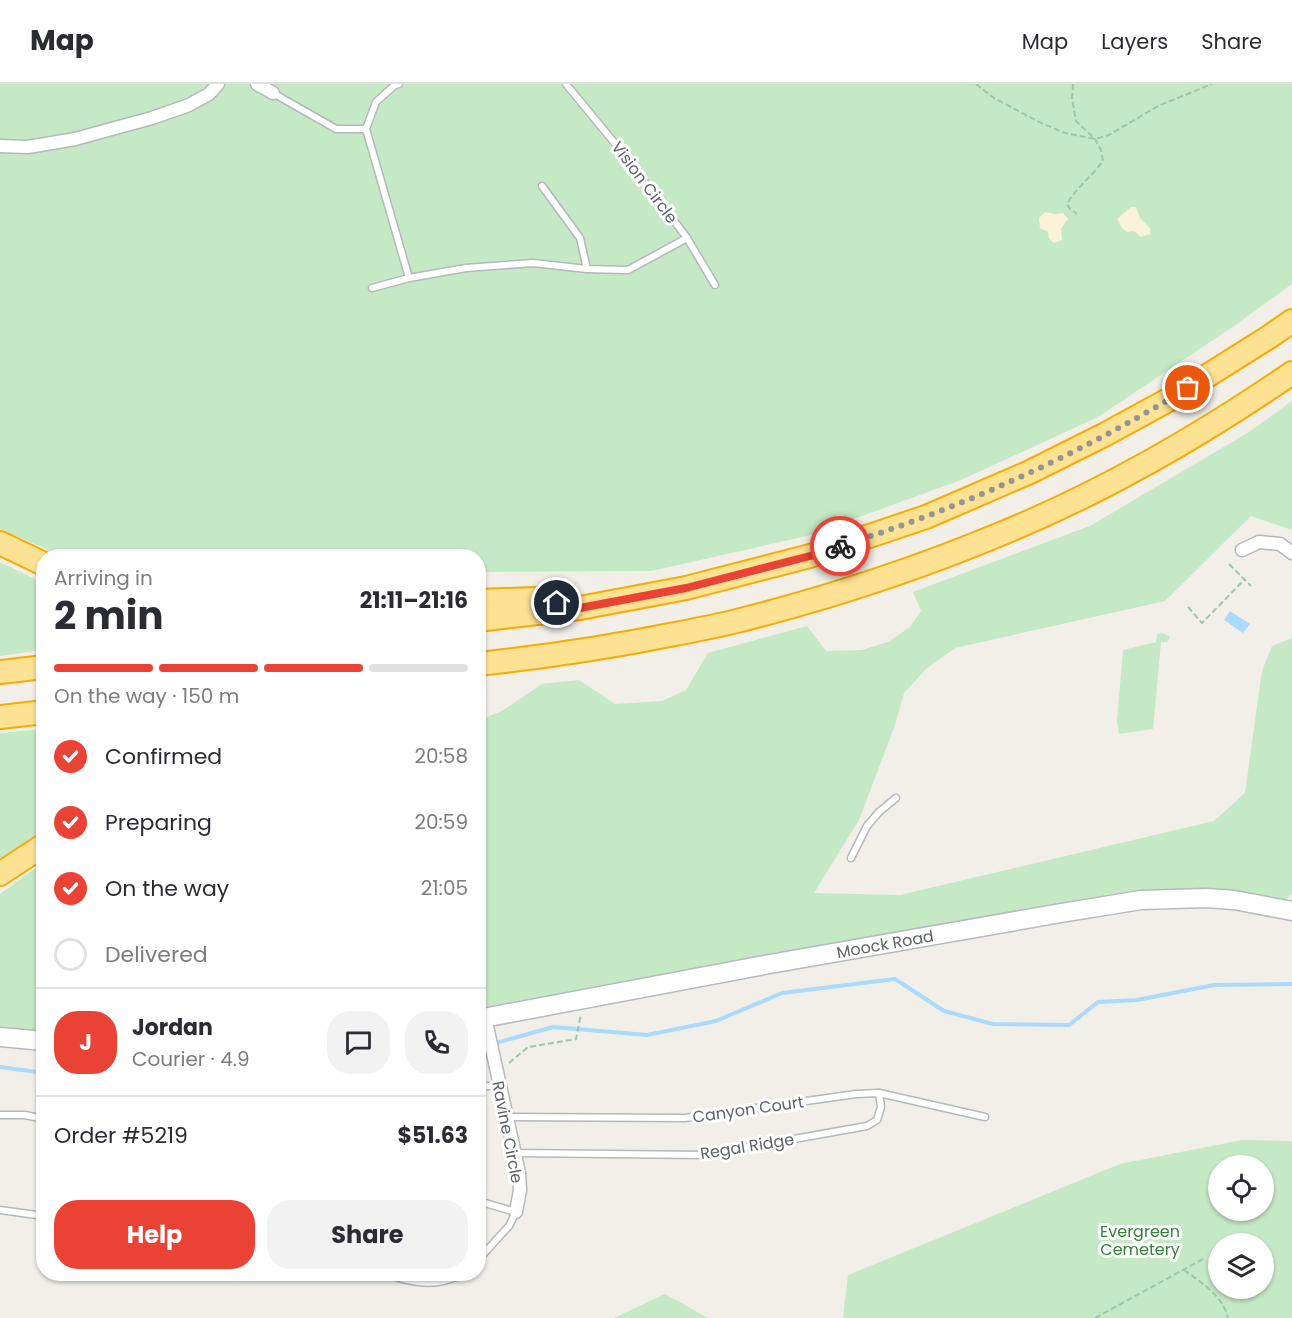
<!DOCTYPE html>
<html lang="en">
<head>
<meta charset="utf-8">
<style>
  body { margin:0; font-family:Poppins,sans-serif; background:#f2f2f3; color:#2b2b33; height:100vh; display:flex; flex-direction:column; font-size:22px; white-space:nowrap }
  * { box-sizing:border-box; margin:0 }
  p { font-size:20px; color:#7c7c81 }
  .icon { flex:none; width:33px; height:33px; fill:none; stroke:currentColor; stroke-width:2; stroke-linecap:round; stroke-linejoin:round }
  .map { position:relative; flex:1; overflow:hidden }
  .drawer { position:absolute; left:36px; top:465px; width:450px; height:732px; display:flex; flex-direction:column; background:#fff; border-radius:24px; box-shadow:0 2px 4px #0004 }
  .drawer>* { flex:none }
  .fabs { position:absolute; left:1208px; top:1071px; display:grid; gap:12px }
  .fabs a { display:grid; place-items:center; width:66px; height:66px; border-radius:50%; background:#fff; box-shadow:0 2px 4px #0004; font-size:30px }
  .pin { position:absolute; display:grid; place-items:center; width:51px; height:51px; color:#fff; margin:-26px; border:3px solid #fff; border-radius:50%; box-shadow:0 2px 6px #0007 }
  .courier { position:absolute; display:grid; place-items:center; width:60px; height:60px; margin:-30px; border:4px solid #ea4335; border-radius:50%; background:#fff; color:#222; box-shadow:0 2px 8px #0007 }
  .headline em { font-style:normal; font-weight:700 }
  .headline div { display:flex; flex-direction:column-reverse }
  .headline { display:flex; align-items:center; justify-content:space-between; height:102px; padding:0 18px }
  h1 { font-size:39px; font-weight:700; line-height:45px }
  .bar { display:grid; grid-template-columns:repeat(4,1fr); gap:9px 6px; align-content:center; height:72px; padding:0 18px }
  .bar i { height:8px; border-radius:4px; background:#e1e1e2 }
  .bar .active { background:#ea4335 }
  .bar p { grid-column:span 4 }
  .line { display:flex; align-items:center; gap:15px; padding:0 18px; border-top:2px solid #e1e1e2 }
  .line div { flex:1 }
  .round { display:grid; place-items:center; flex:none; width:63px; height:63px; border-radius:24px; background:#f2f2f3 }
  ol { padding:0 18px; list-style:none }
  li { display:flex; align-items:center; gap:18px; height:66px }
  li p { margin-inline-start:auto }
  li .icon { padding:6px; border-radius:50%; background:#ea4335; color:#fff; stroke-width:4 }
  li:last-child { color:#7c7c81 }
  li i { width:33px; height:33px; border:3px solid #e1e1e2; border-radius:50% }
  .cta { display:flex; gap:12px; margin-top:auto; padding:12px 18px }
  .cta a { flex:1; height:69px; border-radius:24px; background:#ea4335; color:#fff; font-size:24px; font-weight:700; line-height:69px; text-align:center }
  .cta a+a { background:#f2f2f3; color:#2b2b33 }
  header { display:flex; align-items:center; gap:36px; box-sizing:border-box; height:84px; padding:0 30px; background:#fff; border-bottom:2px solid #e1e1e2 }
  header strong { font-size:28px }
  nav { display:flex; gap:33px; margin-inline-start:auto; font-size:21px }
  .map>svg:first-child { display:block }
</style>
</head>
<body>
<header>
<strong>Map</strong>
<nav><a>Map</a><a>Layers</a><a>Share</a></nav>
</header>
<div class="map">
<svg width="1292" height="1234" viewBox="0 0 1292 1234">
  <rect width="100%" height="100%" fill="#f1efe8"/>
  <g fill="#c5e8c5" fill-rule="evenodd">
    <path d="M0 0H1292V200L1234 242 1098 333 961 396 807 452 651 487 479 488 478 472H62L0 445Z"/>
    <path d="M1292 317V446L1251 432 1165 517 955 564 926 585 904 609 895 641 859 736 814 809 900 811 1214 737 1245 709 1262 587 1272 562 1292 554V809L1286 816 1275 817 1231 807 1172 808 867 856 479 925V636L502 627 542 600 579 596 615 620 662 617 686 606 708 569 807 542 826 567 862 566 888 558 910 543 921 527 913 508 1090 442 1249 348Z"/>
    <path d="M0 478 43 499V566L0 572Z"/>
    <path d="M1160 549 1165 550 1170 553 1167 558H1161L1153 645 1119 650 1117 637 1123 566 1156 558 1157 551Z"/>
    <path d="M43 645V750L0 778V649Z"/>
    <path d="M43 779V950L0 945V810Z"/>
    <path d="M1242 1056 1292 1057V1234H843L848 1191 1120 1080ZM1218 1082H1263V1126H1218ZM1218 1160H1263V1204H1218Z"/>
    <path d="M665 1210 708 1234H614Z"/>
  </g>
  <g fill="#fbf3d9">
    <path d="M1131 123H1136L1140 134 1150 144V150L1141 153 1134 147 1127 148 1122 144 1117 135Z"/>
    <path d="M1045 128 1055 130 1063 129 1068 135 1061 145 1062 156 1054 159 1049 154 1048 148 1040 144 1039 134Z"/>
  </g>
  <path fill="#aadaff" d="M1230 527 1250 540 1243 549 1224 536Z"/>
  <g fill="none" stroke-linecap="round" stroke-linejoin="round">
    <g stroke="#aadaff" stroke-width="4">
      <path d="M478 964 553 943 647 951 716 937 782 909 895 895 944 927 993 940 1069 941 1098 918 1137 916 1214 901 1292 900"/>
      <path d="M0 983 44 989"/>
    </g>
    <g stroke="#b5b8bc" stroke-width="9">
      <g id="lane">
        <path d="M566 0 622 68 687 154 715 201"/>
        <path d="M273 9 336 45H366L376 18 395 1 399 0"/>
        <path d="M366 45 409 194 466 184 533 179 587 185 628 186 687 154"/>
        <path d="M542 102 580 154 587 185"/>
        <path d="M372 204 409 194"/>
        <path d="M851 774 867 742 879 728 896 714"/>
        <path d="M478 1003 499 1001"/>
        <path d="M0 1031H25L44 1035"/>
        <path d="M507 1033 685 1034 856 1010 879 1009 985 1033"/>
        <path d="M515 1069 704 1071 867 1042 877 1036 881 1023 879 1009"/>
        <path d="M478 1117 516 1128 509 1142 478 1176"/>
        <path d="M0 1126 44 1132"/>
        <path d="M386 1190C412 1199 436 1204 462 1190"/>
      </g>
    </g>
    <g stroke="#b5b8bc" stroke-width="15">
      <g id="street">
        <path d="M257 0 273 9"/>
        <path d="M0 62 28 63 75 55 152 34 189 21 209 10 218 0"/>
        <path d="M1242 466 1259 458 1280 460 1292 469"/>
        <path d="M485 933 519 1089 520 1106 516 1128"/>
      </g>
    </g>
    <g stroke="#b6babf" stroke-width="21">
      <g id="secondary">
        <path id="s1" d="M478 935 764 881 1061 829 1141 816 1206 814 1234 816 1292 827"/>
        <path d="M0 953 44 957"/>
      </g>
    </g>
    <g stroke="#f9ab00" stroke-width="26">
      <g id="highway">
        <path d="M0 459 44 480"/>
        <path d="M478 517 534 515 549 518"/>
        <path d="M478 536 580 524 686 504 810 472 926 433 1030 388 1104 351 1172 314 1269 253 1292 237"/>
        <path d="M478 580C545 573 610 563 675 550 696 546 717 542 737 537 828 514 917 485 1003 449 1103 408 1203 350 1292 289"/>
        <path d="M0 588 44 583"/>
        <path d="M0 633 44 628"/>
        <path d="M0 790 44 761"/>
      </g>
    </g>
    <g stroke="#9cc7a9" stroke-width="2" stroke-dasharray="6 3" stroke-linecap="butt">
      <path d="M976 0 994 14 1039 38 1065 49 1095 55 1109 51 1158 22 1212 0"/>
      <path d="M1073 0 1072 15 1076 37 1095 55 1101 66 1103 77C1092 92 1076 104 1067 120L1070 125 1077 130"/>
      <path d="M1229 480 1251 502"/>
      <path d="M1188 523 1202 539 1245 495"/>
      <path d="M509 979 528 963 576 955 581 930"/>
      <path d="M1184 1186C1201 1198 1223 1212 1228 1234"/>
      <path d="M1095 1234 1203 1175"/>
    </g>
    <use href="#lane" stroke="#fff" stroke-width="6"/>
    <use href="#street" stroke="#fff" stroke-width="12"/>
    <use href="#secondary" stroke="#fff" stroke-width="18"/>
    <use href="#highway" stroke="#fde293" stroke-width="22"/>
  </g>
  <g fill="none" stroke-linecap="round" stroke-linejoin="round">
    <path stroke="#929495" stroke-width="6" stroke-dasharray="0 10.8" d="M840 462C960 425 1082 369 1188 304"/>
    <path stroke="#ea4335" stroke-width="8" d="M557 519 580 524 686 504 810 472 840 462"/>
  </g>
  <g text-anchor="middle" stroke-width="6" stroke-linejoin="round" paint-order="stroke">
    <g font-size="16" fill="#5f6368" stroke="#fff">
      <text transform="translate(645 98) rotate(53)" y="6">Vision Circle</text>
      <text dy="6" stroke="none"><textPath href="#s1" startOffset="414">Moock Road</textPath></text>
      <text transform="translate(748 1025) rotate(-8)" y="6">Canyon Court</text>
      <text transform="translate(508 1048) rotate(79)" y="6">Ravine Circle</text>
      <text transform="translate(747 1062) rotate(-9)" y="6">Regal Ridge</text>
    </g>
    <g font-size="16" fill="#348238" stroke="#fff">
      <text x="1140" y="1153">Evergreen<tspan x="1140" dy="18">Cemetery</tspan></text>
    </g>
  </g>
</svg>
<div class="fabs">
<a><svg class="icon" aria-label="locate" viewBox="0 0 24 24"><circle cx="12" cy="12" r="6"/><path d="M12 2v4M12 18v4M2 12h4M18 12h4"/></svg></a>
<a><svg class="icon" aria-label="layers" viewBox="0 0 24 24"><path d="M12 4l9 5-9 5-9-5zM3 14l9 5 9-5"/></svg></a>
</div>
<div class="pin" style="left:1188px;top:304px;background:#ea580c"><svg class="icon" aria-label="bag" viewBox="0 0 24 24"><path d="M5 8h14l-1 12H6zM9 8a3 3 0 0 1 6 0"/></svg></div>
<div class="pin" style="left:557px;top:519px;background:#1f2937"><svg class="icon" aria-label="home" viewBox="0 0 24 24"><path d="M3 11l9-7 9 7M6 9v11h12V9"/></svg></div>
<div class="courier" style="left:840px;top:462px"><svg class="icon" aria-label="bike" viewBox="0 0 24 24"><circle cx="6" cy="16" r="4"/><circle cx="18" cy="16" r="4"/><path d="M6 16l4-8h5l3 8M10 8l3 8H6M13 5h3"/></svg></div>
<section class="drawer">
<div class="headline"><div><h1>2 min</h1><p>Arriving in</p></div><em>21:11–21:16</em></div>
<div class="bar"><i class="active"></i><i class="active"></i><i class="active"></i><i></i><p>On the way · 150 m</p></div>
<ol>
<li><svg class="icon" aria-label="check" viewBox="0 0 24 24"><path d="M5 12l5 5 9-10"/></svg>Confirmed<p>20:58</p></li>
<li><svg class="icon" aria-label="check" viewBox="0 0 24 24"><path d="M5 12l5 5 9-10"/></svg>Preparing<p>20:59</p></li>
<li><svg class="icon" aria-label="check" viewBox="0 0 24 24"><path d="M5 12l5 5 9-10"/></svg>On the way<p>21:05</p></li>
<li><i></i>Delivered</li>
</ol>
<div class="line" style="height:108px"><b class="round" style="background:#ea4335;color:#fff">J</b><div><b>Jordan</b><p>Courier · 4.9</p></div><a class="round"><svg class="icon" aria-label="chat" viewBox="0 0 24 24"><path d="M4 5h16v11H9l-5 4z"/></svg></a><a class="round"><svg class="icon" aria-label="phone" viewBox="0 0 24 24"><path d="M5 4h4l2 5-3 2q2 4 5 5l2-3 5 2v4C11 20 4 13 5 4z"/></svg></a></div>
<div class="line" style="height:78px"><div>Order #5219</div><b>$51.63</b></div>
<div class="cta"><a>Help</a><a>Share</a></div>
</section>
</div>
</body>
</html>
